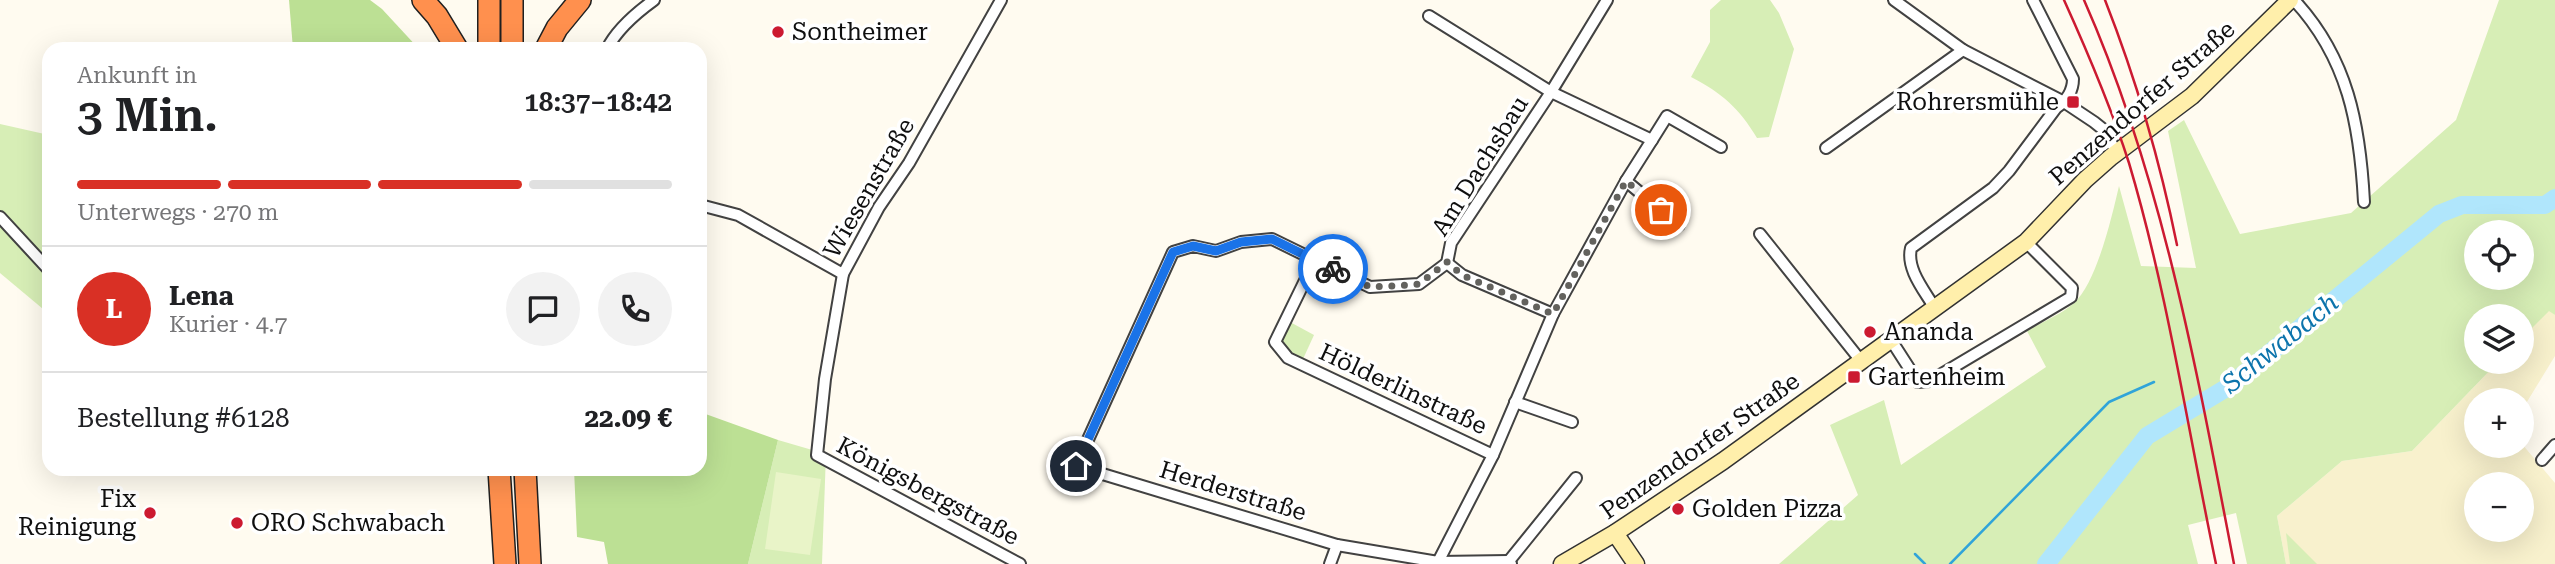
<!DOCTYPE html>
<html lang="de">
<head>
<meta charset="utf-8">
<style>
  body { margin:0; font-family:"Roboto Serif",serif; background:#f2f2f2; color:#202124; height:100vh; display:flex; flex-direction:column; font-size:26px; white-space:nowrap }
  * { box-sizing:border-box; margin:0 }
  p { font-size:23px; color:#757577 }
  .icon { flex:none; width:38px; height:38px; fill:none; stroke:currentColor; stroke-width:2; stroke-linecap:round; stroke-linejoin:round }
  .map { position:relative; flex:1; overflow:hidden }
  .panel { position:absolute; left:42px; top:42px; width:665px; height:434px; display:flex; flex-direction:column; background:#fff; border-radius:21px; box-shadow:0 7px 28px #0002 }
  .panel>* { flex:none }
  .tools { position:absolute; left:2464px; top:220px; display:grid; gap:14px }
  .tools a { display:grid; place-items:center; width:70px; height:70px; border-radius:50%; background:#fff; box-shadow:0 7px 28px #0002; font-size:35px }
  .pin { position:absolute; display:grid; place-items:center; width:60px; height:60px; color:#fff; margin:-30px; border:4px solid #fff; border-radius:50%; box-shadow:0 2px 7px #0007 }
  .courier { position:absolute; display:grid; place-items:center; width:70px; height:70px; margin:-35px; border:5px solid #1a73e8; border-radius:50%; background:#fff; color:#222; box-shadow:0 2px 9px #0007 }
  .headline em { font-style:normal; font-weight:600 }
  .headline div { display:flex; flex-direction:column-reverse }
  .headline { display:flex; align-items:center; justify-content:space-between; height:119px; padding:0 35px }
  h1 { font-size:46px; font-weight:600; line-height:52px }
  .bar { display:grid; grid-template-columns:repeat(4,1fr); gap:10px 7px; align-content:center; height:84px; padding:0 35px }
  .bar i { height:9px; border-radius:5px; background:#e0e0e0 }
  .bar .current { background:#d93025 }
  .bar p { grid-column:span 4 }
  .line { display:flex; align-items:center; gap:18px; padding:0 35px; border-top:2px solid #e0e0e0 }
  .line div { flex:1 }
  .round { display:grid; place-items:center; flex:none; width:74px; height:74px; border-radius:37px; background:#f2f2f2 }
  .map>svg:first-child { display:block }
</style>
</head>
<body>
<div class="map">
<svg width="2555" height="564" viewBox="0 0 2555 564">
  <rect width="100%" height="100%" fill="#fffbf0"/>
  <path fill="#f8f1cd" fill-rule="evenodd" d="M2549 310 2555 315V356L2522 410V401H2476V446H2522V444L2555 483V564H2286L2277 516 2342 461 2412 451 2498 362H2522V338ZM2476 485H2522V530H2476Z"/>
  <g fill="#d7eeb6" fill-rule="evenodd">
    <path d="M1721 0H1770L1779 13 1794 49 1769 137 1757 138C1739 108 1722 93 1691 77L1710 42V10Z"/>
    <path d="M2499 0H2555V315L2549 311 2522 338V317H2476V362H2498L2412 451 2342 461 2277 516 2286 564H2247L2236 513 2188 525 2198 564H1779L1858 495 1830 425 1884 400 1901 465 2046 367 2027 331C2042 322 2062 314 2074 303 2097 282 2112 216 2119 186L2141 266 2196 268 2168 131 2184 120 2240 234 2351 213 2456 120ZM2476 233H2522V278H2476Z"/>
    <path d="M0 124 49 135V314L0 273Z"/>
    <path d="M1290 322 1314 335 1303 359 1292 354 1281 340Z"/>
    <path d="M778 440 826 454 822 564H748Z"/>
    <path d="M2286 533 2317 564H2290Z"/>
  </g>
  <g fill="#bce094">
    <path d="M289 0H370L382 9 419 49H293Z"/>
    <path d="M700 412 778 440 748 564H608L604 542 577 537 574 469H700Z"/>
  </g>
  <path fill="#e9f4c8" d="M776 472 821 479 810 555 765 549Z"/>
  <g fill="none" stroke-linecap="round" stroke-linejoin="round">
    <g stroke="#30a4d9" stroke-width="2.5">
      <path d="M1915 554 1925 564"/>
      <path d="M1950 564 2109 402 2154 382"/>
    </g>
    <path stroke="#b0e6fc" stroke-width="18" d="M2046 564 2147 436 2228 387 2439 214 2462 205H2545L2555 198"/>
    <g stroke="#424242" stroke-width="14">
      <g id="street">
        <path d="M1001 0 909 163 879 207 843 274 825 379 817 455 1020 564"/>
        <path d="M1894 0 1963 50 2064 102 2094 122 2104 130 2117 153"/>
        <path d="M2294 0C2348 58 2360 125 2364 202"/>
        <path d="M1429 16 1551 92 1652 140 1626 181 1553 314 1462 275 1447 263"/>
        <path d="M607 49C617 29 636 13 654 0"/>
        <path d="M1652 140 1667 116 1721 147"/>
        <path d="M1826 148 1963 50"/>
        <path d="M1626 181 1679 225"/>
        <path d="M700 205 738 215 843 274"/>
        <path d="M0 217 49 270"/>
        <path d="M1760 234 1861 361"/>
        <path d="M1315 260 1272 239 1241 242 1216 251 1193 246 1173 252 1076 466 1337 545 1438 562 1509 561 1511 564"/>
        <path d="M1447 263 1451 243 1551 92 1607 0"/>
        <path d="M1934 307C1924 290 1906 269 1911 248L1993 188 2009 171 2056 108C2066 101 2073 91 2073 79L2033 0"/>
        <path d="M1891 340 1918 382 1930 381 2071 297 2072 288 2026 242"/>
        <path d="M1515 402 1572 422"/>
        <path d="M1493 455 1553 314"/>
        <path d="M2542 460 2555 445"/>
        <path d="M1509 561 1576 478"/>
        <path d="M1438 562 1493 455 1288 358 1275 342 1315 260 1370 287 1419 284 1447 263"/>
        <path d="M1330 564 1337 545"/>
      </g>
    </g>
    <g stroke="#313131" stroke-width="19">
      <g id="secondary">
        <path d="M1615 533 1636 564"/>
        <path d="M1562 564 1615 533 1723 461 2026 242 2085 180 2111 157 2192 96 2290 0"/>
      </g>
    </g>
    <g stroke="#202020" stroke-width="24">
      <g id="highway">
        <path d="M423 0 437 16 457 49"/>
        <path d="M489 0V49"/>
        <path d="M512 49V0"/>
        <path d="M546 49 557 28 580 0"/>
        <path d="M499 469 505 564"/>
        <path d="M525 469 530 564"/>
      </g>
    </g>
    <use href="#street" stroke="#fff" stroke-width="10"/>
    <use href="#secondary" stroke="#ffefab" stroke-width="16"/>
    <use href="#highway" stroke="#ff904e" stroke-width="21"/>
    <g stroke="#cc1a31" stroke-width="2.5">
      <path d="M2064 0C2088 53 2111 107 2129 163 2168 294 2188 431 2216 564"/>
      <path d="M2084 0C2163 179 2197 372 2234 564"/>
      <path d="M2105 0C2136 79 2160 161 2177 245"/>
    </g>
  </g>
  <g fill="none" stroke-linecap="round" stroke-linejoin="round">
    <path stroke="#63625e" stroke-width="7" stroke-dasharray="0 12.6" d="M1333 269 1370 287 1394 286 1419 284 1447 262 1462 275 1553 314 1626 181 1661 210"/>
    <path stroke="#1a73e8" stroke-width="9" d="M1076 466 1173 252 1193 246 1216 251 1241 242 1272 239 1333 269"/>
  </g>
  <g fill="#cc1a31" stroke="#fff" stroke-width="2.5">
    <circle cx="778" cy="32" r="7"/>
    <rect x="2066" y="95" width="14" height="14" rx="3.5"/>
    <circle cx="1870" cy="332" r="7"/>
    <rect x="1847" y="370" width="14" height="14" rx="3.5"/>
    <circle cx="1678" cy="509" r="7"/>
    <circle cx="150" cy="513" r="7"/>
    <circle cx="237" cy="523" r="7"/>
  </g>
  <g text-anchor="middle" stroke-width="7" stroke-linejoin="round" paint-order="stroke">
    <g font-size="24" fill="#0f0f0f" stroke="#fff" text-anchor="start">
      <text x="792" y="40">Sontheimer</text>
      <text x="2059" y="110" text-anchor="end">Rohrersmühle</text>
      <text x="1884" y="340">Ananda</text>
      <text x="1868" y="385">Gartenheim</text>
      <text x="136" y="507" text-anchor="end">Fix<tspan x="136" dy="28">Reinigung</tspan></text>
      <text x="1692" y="517">Golden Pizza</text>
      <text x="251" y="531">ORO Schwabach</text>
    </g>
    <g font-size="24" fill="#0f0f0f" stroke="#fff">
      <text transform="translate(2142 103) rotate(-41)" y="8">Penzendorfer Straße</text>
      <text transform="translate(1480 166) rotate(-58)" y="8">Am Dachsbau</text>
      <text transform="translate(869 188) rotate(-60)" y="8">Wiesenstraße</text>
      <text transform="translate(1403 389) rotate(25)" y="8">Hölderlinstraße</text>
      <text transform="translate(1700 446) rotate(-35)" y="8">Penzendorfer Straße</text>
      <text transform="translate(928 491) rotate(28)" y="8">Königsbergstraße</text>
      <text transform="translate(1233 491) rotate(17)" y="8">Herderstraße</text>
    </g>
    <g font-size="26" font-style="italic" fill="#0c74ac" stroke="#fff">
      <text transform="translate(2280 343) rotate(-39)" y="9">Schwabach</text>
    </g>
  </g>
</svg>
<div class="tools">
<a><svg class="icon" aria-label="locate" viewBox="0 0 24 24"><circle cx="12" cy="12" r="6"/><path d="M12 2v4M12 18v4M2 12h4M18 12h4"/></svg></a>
<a><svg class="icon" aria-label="layers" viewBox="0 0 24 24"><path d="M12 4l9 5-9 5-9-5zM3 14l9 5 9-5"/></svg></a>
<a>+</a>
<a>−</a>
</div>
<div class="pin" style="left:1661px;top:210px;background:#ea580c"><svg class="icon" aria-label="bag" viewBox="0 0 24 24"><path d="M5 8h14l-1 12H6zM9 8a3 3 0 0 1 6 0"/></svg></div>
<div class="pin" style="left:1076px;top:466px;background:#1f2937"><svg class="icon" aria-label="home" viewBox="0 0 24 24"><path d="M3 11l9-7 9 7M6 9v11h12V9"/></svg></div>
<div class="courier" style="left:1333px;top:269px"><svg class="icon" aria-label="bike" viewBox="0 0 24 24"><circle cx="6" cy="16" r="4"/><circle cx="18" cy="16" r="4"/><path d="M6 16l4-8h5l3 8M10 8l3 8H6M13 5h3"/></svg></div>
<section class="panel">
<div class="headline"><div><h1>3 Min.</h1><p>Ankunft in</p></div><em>18:37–18:42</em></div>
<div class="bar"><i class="current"></i><i class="current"></i><i class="current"></i><i></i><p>Unterwegs · 270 m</p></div>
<div class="line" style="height:126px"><b class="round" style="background:#d93025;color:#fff">L</b><div><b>Lena</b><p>Kurier · 4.7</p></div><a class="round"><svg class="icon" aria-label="chat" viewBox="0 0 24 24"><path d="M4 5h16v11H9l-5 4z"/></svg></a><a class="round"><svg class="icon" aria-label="phone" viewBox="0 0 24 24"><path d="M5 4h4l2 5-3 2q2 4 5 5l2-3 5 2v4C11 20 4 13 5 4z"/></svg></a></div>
<div class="line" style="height:91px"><div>Bestellung #6128</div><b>22.09 €</b></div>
</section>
</div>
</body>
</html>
